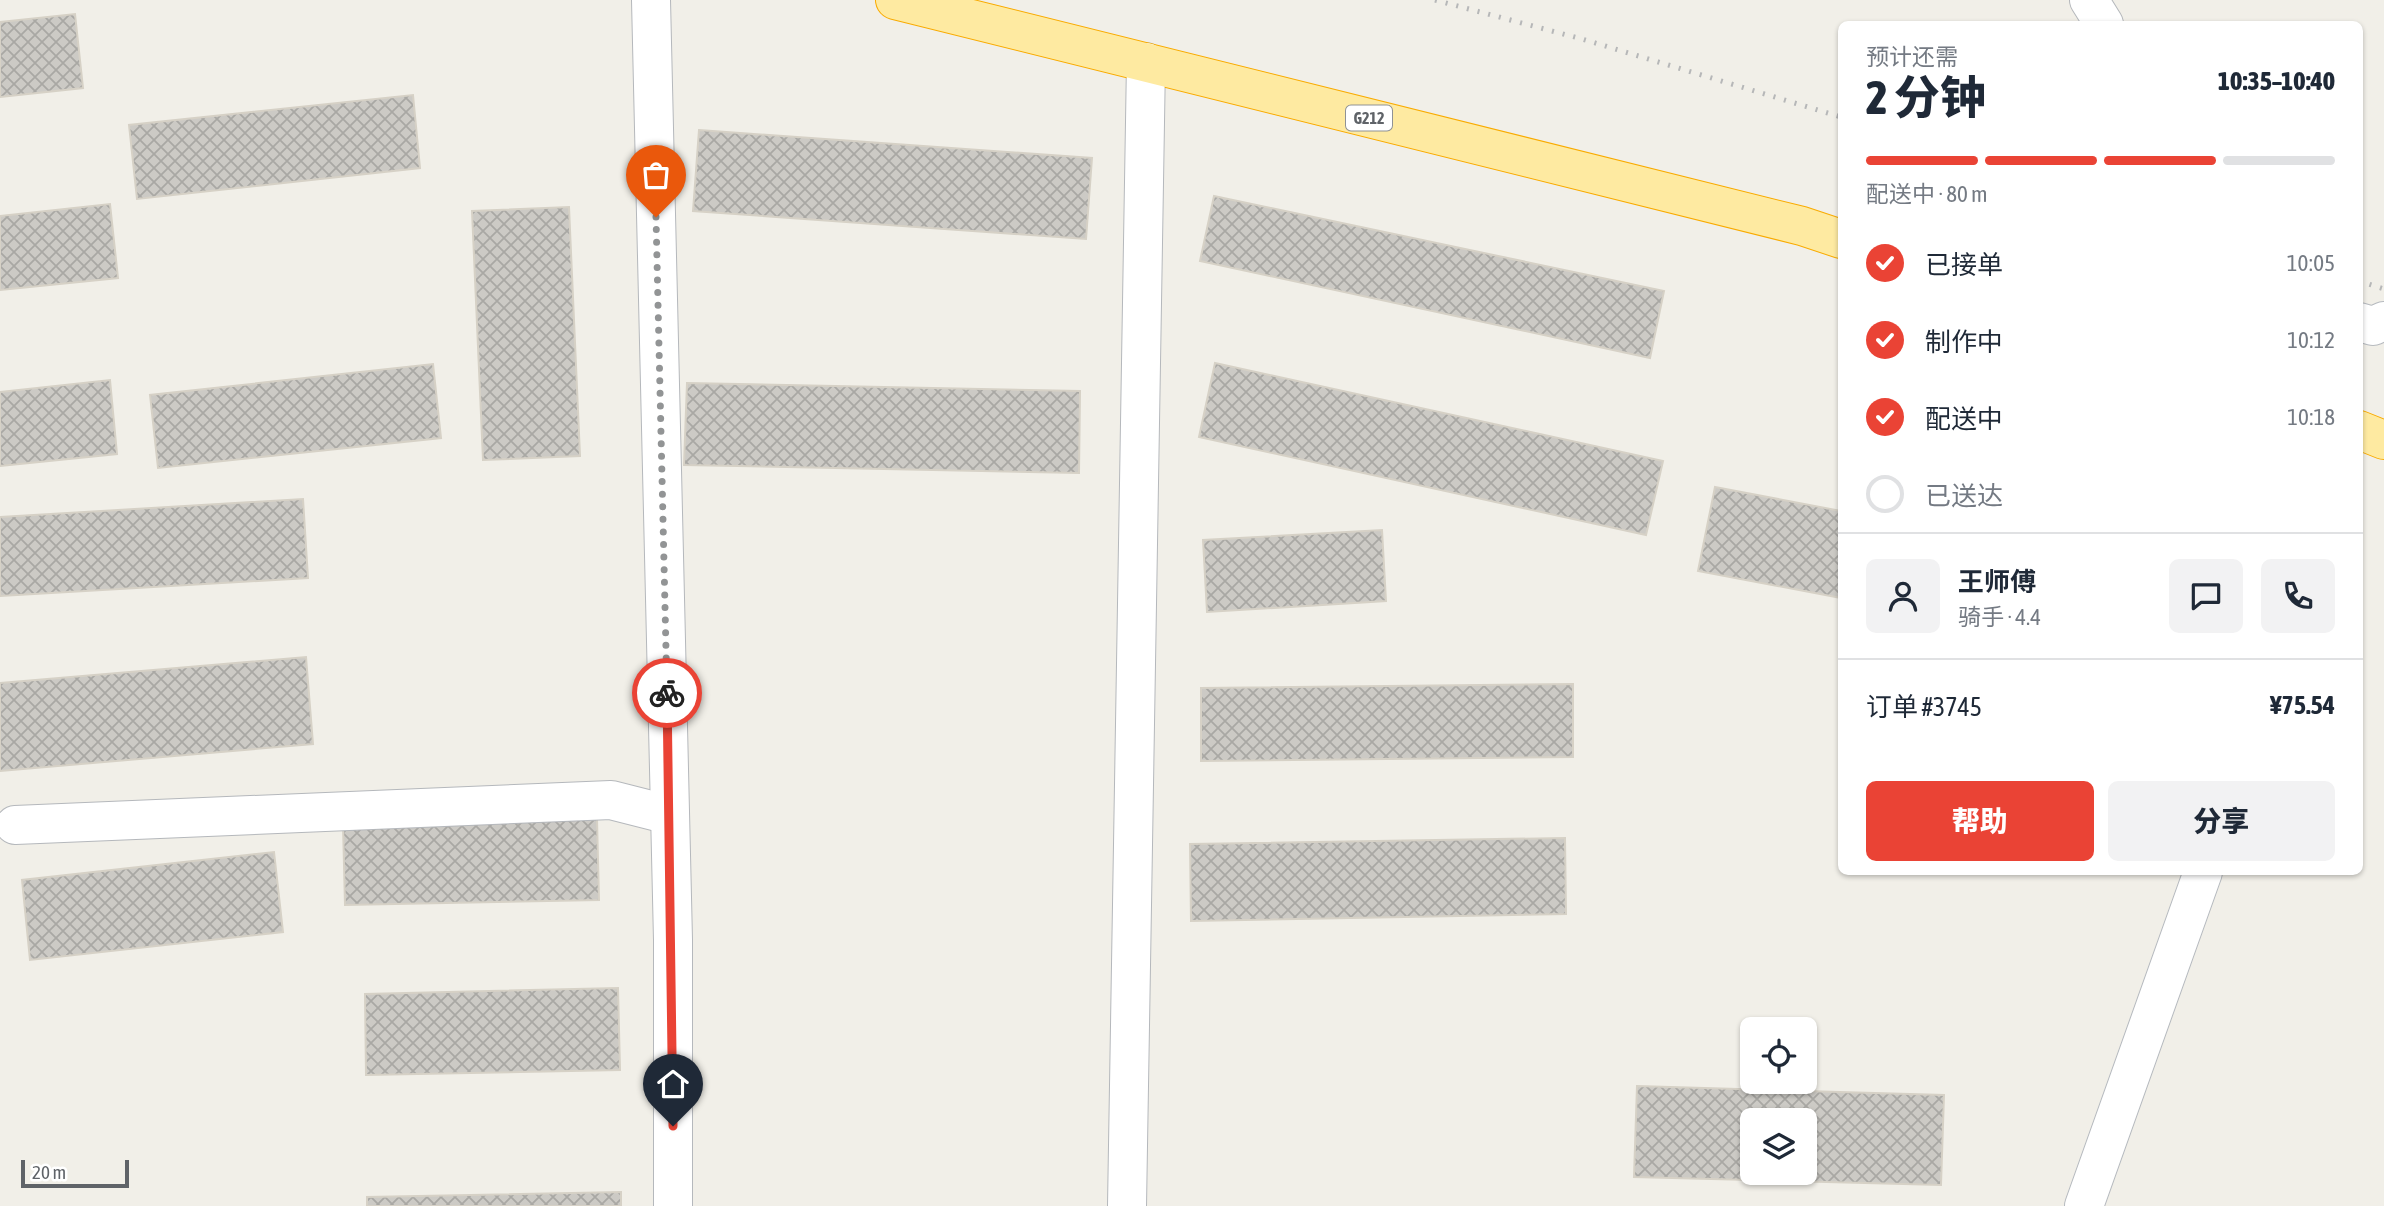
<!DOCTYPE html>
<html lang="zh">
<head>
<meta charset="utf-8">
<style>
  body { margin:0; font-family:"Asap Condensed","Noto Sans SC",sans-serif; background:#f2f2f3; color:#1f2937; height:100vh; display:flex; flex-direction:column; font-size:26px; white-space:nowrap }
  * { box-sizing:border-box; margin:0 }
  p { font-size:23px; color:#747a83 }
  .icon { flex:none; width:38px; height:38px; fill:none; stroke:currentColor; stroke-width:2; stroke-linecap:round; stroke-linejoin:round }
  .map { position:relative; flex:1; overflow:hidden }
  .details { position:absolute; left:1838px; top:21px; width:525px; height:854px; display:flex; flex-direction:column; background:#fff; border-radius:10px; box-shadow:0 2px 5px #0004 }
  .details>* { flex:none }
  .tools { position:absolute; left:1740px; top:1017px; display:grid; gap:14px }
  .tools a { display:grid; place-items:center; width:77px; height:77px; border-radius:10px; background:#fff; box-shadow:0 2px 5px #0004; font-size:35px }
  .scale { position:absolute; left:21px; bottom:18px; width:108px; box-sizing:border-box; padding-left:7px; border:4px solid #5f6368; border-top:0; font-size:19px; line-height:24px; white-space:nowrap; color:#5f6368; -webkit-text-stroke:5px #fff; paint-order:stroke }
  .pin { position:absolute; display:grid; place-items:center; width:60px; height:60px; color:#fff; margin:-72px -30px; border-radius:50% 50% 50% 0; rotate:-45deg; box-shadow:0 0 7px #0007 }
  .pin .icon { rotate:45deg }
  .courier { position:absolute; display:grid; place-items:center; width:70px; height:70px; margin:-35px; border:5px solid #ea4335; border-radius:50%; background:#fff; color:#222; box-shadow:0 2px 9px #0007 }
  .overview em { font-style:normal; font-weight:800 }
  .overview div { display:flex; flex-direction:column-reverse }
  .overview { display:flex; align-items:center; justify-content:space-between; height:119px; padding:0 28px }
  h1 { font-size:46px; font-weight:800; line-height:52px }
  .bar { display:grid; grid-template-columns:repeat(4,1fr); gap:10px 7px; align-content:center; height:84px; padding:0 28px }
  .bar i { height:9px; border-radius:5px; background:#e0e1e3 }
  .bar .active { background:#ea4335 }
  .bar p { grid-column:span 4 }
  .line { display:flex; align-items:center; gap:18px; padding:0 28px; border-top:2px solid #e0e1e3 }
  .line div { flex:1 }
  .round { display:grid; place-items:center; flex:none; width:74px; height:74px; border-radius:10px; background:#f2f2f3 }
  ol { padding:0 28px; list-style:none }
  li { display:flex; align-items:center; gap:21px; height:77px }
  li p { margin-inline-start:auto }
  li .icon { padding:7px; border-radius:50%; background:#ea4335; color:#fff; stroke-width:4 }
  li:last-child { color:#747a83 }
  li i { width:38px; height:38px; border:4px solid #e0e1e3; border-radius:50% }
  .button { display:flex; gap:14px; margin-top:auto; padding:14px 28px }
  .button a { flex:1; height:80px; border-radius:10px; background:#ea4335; color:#fff; font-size:28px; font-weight:800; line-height:80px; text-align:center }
  .button a+a { background:#f2f2f3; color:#1f2937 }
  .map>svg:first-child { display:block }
</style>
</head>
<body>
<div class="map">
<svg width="2384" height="1206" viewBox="0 0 2384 1206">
  <defs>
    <pattern id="building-cross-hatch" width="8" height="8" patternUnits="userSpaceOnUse" patternTransform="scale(1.75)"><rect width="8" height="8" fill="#cccac5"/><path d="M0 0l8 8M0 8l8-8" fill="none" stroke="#a9a8a4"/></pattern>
  </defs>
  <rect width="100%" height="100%" fill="#f1efe8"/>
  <g fill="url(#building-cross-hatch)" stroke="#d6d1c6" stroke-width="2" fill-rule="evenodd">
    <path d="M75 14 83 88 0 97V22Z"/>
    <path d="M413 95 420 168 137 199 129 125Z"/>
    <path d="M699 130 1092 158 1086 239 693 211Z"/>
    <path d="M1214 196 1664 291 1650 358 1200 261Z"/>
    <path d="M110 204 118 278 0 290V216Z"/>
    <path d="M569 207 580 456 483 460 472 211Z"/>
    <path d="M1215 363 1663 461 1646 535 1199 437Z"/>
    <path d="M433 364 441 438 158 468 150 395Z"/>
    <path d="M110 380 117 454 0 466V392Z"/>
    <path d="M687 383 1080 391 1079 473 684 465Z"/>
    <path d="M1715 487 1841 511V598L1698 571Z"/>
    <path d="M303 499 308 578 0 596V517Z"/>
    <path d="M1382 530 1386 601 1207 612 1203 540Z"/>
    <path d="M306 657 313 744 0 771V683Z"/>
    <path d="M1573 684V757L1201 761V688Z"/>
    <path d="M597 819 599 900 345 905 343 825Z"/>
    <path d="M1565 838 1566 914 1191 921 1190 844Z"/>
    <path d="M274 852 283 932 30 960 22 880Z"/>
    <path d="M618 988 620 1070 366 1075 365 994Z"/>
    <path d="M1637 1086 1944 1095 1941 1185 1634 1177ZM1752 1120H1804V1172H1752Z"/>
    <path d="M621 1192V1206H367V1197Z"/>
  </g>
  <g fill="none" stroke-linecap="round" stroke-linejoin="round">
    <g stroke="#b5b8bc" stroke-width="40">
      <g id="minor">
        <path d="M651 0 673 940V1206"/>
        <path d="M2089 0 2104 24"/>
        <path d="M15 825 611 800 670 815"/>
        <path d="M1127 1206 1146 62"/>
      </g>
    </g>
    <g stroke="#b6babf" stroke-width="40">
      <g id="secondary">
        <path d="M2359 322 2373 326 2384 321"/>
        <path d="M2084 1206 2203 872"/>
      </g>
    </g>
    <g stroke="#f9ab00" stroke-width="40">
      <g id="trunk">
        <path d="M895 0 1802 226 1841 239"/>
        <path d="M2359 430 2384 440"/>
      </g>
    </g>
    <use href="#minor" stroke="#fff" stroke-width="38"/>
    <use href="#secondary" stroke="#fff" stroke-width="38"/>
    <use href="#trunk" stroke="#feeaa1" stroke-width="38"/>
    <g stroke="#b6b7b8" stroke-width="5" stroke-dasharray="2 9" stroke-linecap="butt">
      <path d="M1435 0 1582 39 1841 117"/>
      <path d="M2359 281 2384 289"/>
    </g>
  </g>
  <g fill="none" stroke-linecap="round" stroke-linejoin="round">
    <path stroke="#929495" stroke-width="7" stroke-dasharray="0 12.6" d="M656 217 667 693"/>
    <path stroke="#ea4335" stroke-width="9" d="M667 693 673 1126"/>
  </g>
  <g text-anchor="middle" stroke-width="5" stroke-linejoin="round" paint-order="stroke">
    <rect fill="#fff" stroke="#8f9295" stroke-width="2" x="1346" y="105.5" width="46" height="25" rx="5"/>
    <g font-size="16" font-weight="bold" fill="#5f6368">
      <text x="1369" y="124">G212</text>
    </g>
  </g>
</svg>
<div class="tools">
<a><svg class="icon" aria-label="locate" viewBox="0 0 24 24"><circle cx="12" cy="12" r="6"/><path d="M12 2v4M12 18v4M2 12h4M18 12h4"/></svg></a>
<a><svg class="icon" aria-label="layers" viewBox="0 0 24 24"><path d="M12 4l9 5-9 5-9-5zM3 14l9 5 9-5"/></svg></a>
</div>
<div class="scale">20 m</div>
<div class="pin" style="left:656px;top:217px;background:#ea580c"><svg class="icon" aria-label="bag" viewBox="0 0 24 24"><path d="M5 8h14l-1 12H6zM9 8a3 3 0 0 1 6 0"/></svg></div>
<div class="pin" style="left:673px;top:1126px;background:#1f2937"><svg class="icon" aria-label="home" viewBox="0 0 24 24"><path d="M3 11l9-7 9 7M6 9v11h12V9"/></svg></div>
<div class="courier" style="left:667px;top:693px"><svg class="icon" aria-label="bike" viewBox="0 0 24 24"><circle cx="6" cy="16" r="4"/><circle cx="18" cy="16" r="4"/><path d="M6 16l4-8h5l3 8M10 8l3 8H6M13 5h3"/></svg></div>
<section class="details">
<div class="overview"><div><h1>2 分钟</h1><p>预计还需</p></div><em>10:35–10:40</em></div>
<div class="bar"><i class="active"></i><i class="active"></i><i class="active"></i><i></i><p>配送中 · 80 m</p></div>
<ol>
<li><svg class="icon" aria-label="check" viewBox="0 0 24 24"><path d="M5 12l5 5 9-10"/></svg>已接单<p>10:05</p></li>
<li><svg class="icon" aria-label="check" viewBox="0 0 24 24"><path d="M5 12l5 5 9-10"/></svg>制作中<p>10:12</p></li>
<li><svg class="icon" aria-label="check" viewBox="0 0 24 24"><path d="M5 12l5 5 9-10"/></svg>配送中<p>10:18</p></li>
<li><i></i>已送达</li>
</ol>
<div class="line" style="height:126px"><a class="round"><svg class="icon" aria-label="person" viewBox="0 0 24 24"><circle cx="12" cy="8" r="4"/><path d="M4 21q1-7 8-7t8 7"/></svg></a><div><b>王师傅</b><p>骑手 · 4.4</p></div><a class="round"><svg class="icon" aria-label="chat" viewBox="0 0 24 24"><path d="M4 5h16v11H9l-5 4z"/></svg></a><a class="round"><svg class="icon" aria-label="phone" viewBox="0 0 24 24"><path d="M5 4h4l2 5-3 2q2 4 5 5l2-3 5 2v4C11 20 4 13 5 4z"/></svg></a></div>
<div class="line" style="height:91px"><div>订单 #3745</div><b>¥75.54</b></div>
<div class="button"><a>帮助</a><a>分享</a></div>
</section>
</div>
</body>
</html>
